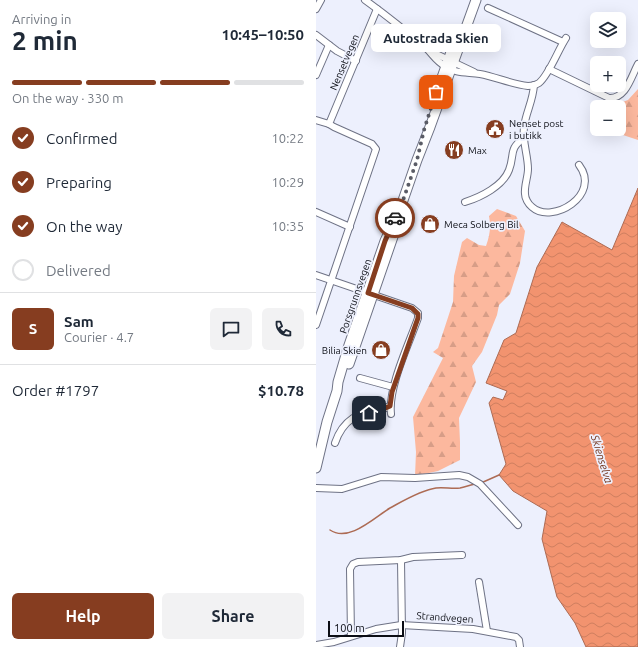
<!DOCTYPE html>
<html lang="en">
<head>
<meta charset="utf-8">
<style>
  body { margin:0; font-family:Ubuntu,sans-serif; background:#f2f2f3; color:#1f2937; height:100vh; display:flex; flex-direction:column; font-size:15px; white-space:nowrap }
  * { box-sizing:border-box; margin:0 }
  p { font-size:13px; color:#747a83 }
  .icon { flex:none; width:22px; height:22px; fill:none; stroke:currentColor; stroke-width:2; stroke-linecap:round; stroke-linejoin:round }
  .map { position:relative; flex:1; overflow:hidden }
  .drawer { display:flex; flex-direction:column; background:#fff; width:316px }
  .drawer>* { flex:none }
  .buttons { position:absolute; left:274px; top:12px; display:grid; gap:8px }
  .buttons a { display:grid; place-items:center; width:36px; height:36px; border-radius:6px; background:#fff; box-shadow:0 4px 16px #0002; font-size:20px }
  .scale { position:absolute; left:12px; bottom:10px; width:76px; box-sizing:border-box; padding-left:4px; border:2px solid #0b0d14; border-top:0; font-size:11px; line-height:14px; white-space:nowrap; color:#0b0d14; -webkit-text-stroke:3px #edf0fd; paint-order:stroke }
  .pin { position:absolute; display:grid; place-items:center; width:34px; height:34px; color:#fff; margin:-17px; border-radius:8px; box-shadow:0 2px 6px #0006 }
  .courier { position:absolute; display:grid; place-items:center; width:40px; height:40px; margin:-20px; border:3px solid #863d20; border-radius:50%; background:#fff; color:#222; box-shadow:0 1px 5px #0007 }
  .bubble { position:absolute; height:28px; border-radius:6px; background:#fff; box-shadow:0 4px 16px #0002; font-size:13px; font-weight:700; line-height:28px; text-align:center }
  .head em { font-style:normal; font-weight:700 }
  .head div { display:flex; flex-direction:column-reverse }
  .head { display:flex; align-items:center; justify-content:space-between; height:68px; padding:0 12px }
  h1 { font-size:26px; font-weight:700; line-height:30px }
  .bar { display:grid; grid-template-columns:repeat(4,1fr); gap:6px 4px; align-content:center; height:48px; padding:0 12px }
  .bar i { height:5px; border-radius:3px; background:#e0e1e3 }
  .bar .current { background:#863d20 }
  .bar p { grid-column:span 4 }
  .line { display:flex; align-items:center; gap:10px; padding:0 12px; border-top:1px solid #e0e1e3 }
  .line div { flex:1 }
  .round { display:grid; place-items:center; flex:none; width:42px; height:42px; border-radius:6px; background:#f2f2f3 }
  ol { padding:0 12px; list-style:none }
  li { display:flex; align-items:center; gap:12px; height:44px }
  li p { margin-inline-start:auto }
  li .icon { padding:4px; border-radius:50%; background:#863d20; color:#fff; stroke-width:4 }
  li:last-child { color:#747a83 }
  li i { width:22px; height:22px; border:2px solid #e0e1e3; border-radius:50% }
  .primary-button { display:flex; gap:8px; margin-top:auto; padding:8px 12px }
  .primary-button a { flex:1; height:46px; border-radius:6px; background:#863d20; color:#fff; font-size:16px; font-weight:700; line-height:46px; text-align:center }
  .primary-button a+a { background:#f2f2f3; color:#1f2937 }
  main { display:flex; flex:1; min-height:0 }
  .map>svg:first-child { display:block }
</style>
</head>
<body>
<main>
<section class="drawer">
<div class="head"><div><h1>2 min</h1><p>Arriving in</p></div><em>10:45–10:50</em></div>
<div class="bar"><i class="current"></i><i class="current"></i><i class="current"></i><i></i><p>On the way · 330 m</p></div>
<ol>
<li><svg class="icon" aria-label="check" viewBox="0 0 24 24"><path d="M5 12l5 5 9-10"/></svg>Confirmed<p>10:22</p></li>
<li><svg class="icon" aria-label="check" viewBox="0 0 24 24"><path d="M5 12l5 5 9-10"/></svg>Preparing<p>10:29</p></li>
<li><svg class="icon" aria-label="check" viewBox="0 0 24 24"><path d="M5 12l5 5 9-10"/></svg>On the way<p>10:35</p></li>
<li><i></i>Delivered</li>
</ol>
<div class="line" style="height:72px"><b class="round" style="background:#863d20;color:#fff">S</b><div><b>Sam</b><p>Courier · 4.7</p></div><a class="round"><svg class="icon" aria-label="chat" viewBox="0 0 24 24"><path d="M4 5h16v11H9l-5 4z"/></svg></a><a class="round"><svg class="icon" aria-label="phone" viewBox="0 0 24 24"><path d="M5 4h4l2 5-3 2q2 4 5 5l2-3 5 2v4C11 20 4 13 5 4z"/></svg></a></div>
<div class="line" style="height:52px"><div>Order #1797</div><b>$10.78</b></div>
<div class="primary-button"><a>Help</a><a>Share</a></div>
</section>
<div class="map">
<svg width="322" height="647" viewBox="0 0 322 647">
  <defs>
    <pattern id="forest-firs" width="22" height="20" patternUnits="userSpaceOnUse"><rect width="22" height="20" fill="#fcb89e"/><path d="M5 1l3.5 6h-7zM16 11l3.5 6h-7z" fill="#d79d87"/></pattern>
    <pattern id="water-waves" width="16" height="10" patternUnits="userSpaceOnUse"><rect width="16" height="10" fill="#f2936f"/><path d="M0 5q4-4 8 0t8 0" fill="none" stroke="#ce7e5f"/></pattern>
  </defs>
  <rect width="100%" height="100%" fill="#edf0fd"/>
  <g fill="url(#forest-firs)">
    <path d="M322 89V140L289 129H303V107H293L312 100Z"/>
    <path d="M181 209 200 216 209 231 204 263 194 294 183 305 181 315 166 352 156 366 160 382 143 418 144 442V460L122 471 99 476 100 452 97 417 127 358 117 352 122 348 137 302 138 276 146 242 151 238 163 245 170 246C174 235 175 227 173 216Z"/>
  </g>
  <path fill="url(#water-waves)" stroke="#ad6b54" d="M322 188V647H270L259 623 241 597 226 539 231 511 197 491 183 475 190 464 173 403 177 397 187 400 191 391 170 383 188 340 200 333 221 267 246 222 296 250Z"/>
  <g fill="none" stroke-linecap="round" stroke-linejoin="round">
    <g stroke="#ad6b54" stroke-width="1.5">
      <path d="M165 483 183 475"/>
      <path d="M14 530C33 543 59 517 74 508 87 501 105 490 120 488 128 487 136 489 144 488 149 487 154 485 159 484"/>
    </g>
    <g stroke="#6e7285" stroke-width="8">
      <g id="minor">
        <path d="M49 0C70 15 91 32 111 49 117 55 121 62 129 66 139 74 152 72 164 74 180 77 195 84 212 86 216 86 220 85 223 83 233 75 242 50 250 38"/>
        <path d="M172 8 247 42"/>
        <path d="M0 9 5 0"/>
        <path d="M0 35 21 51 40 61"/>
        <path d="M116 52 158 72"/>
        <path d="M233 69 293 98C310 99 315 77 322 64"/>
        <path d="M0 75 13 45"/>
        <path d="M218 85C217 101 210 112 208 127 206 141 212 155 212 169 212 177 208 186 209 194 209 198 212 204 216 207 236 225 286 195 263 165"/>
        <path d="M0 120 13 124"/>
        <path d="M149 202C165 197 187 186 193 170 199 155 192 149 208 138"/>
        <path d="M0 212 34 227"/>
        <path d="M0 275 96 308 102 313V318C93 344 72 387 75 414"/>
        <path d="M0 325 60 149 56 144 18 127 13 124 61 9"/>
        <path d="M44 378 77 387"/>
        <path d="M19 443C22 434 28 424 37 418L65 410 74 406"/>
        <path d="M0 488 26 489 65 477 99 478 143 475 152 477 164 484 202 525"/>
        <path d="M163 582 171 631"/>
        <path d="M35 636 34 569 37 564 42 562 85 560 97 557 146 555"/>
        <path d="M0 645 18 642 60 629 85 625 157 629 200 637 203 640 204 647"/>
        <path d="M84 647 86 633 85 560"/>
      </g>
    </g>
    <g stroke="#6e7285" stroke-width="11">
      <g id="highway">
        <path d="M124 83 140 38"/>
        <path d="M33 364 80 228"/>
        <path d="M0 468 11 422 21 391 22 382 32 348 69 241 84 209 101 160 114 127 160 0"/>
      </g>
    </g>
    <use href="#minor" stroke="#fff" stroke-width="6"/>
    <use href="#highway" stroke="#fff" stroke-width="9"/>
  </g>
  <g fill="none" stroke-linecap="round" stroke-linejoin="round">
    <path stroke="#5a5c66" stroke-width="4" stroke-dasharray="0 7.2" d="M79 218 84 209 101 160 108 130 120 92"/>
    <path stroke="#863d20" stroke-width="5" d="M53 413 65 410 74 406 76 392 102 318V314L96 308 52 293 69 241 79 218"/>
  </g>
  <defs>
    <g id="civic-disc" transform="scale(1)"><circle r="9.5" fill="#863d20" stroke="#edf0fd"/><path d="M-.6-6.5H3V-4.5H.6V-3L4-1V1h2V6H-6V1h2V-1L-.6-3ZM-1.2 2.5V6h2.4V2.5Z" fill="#fff"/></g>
    <g id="restaurant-disc" transform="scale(1)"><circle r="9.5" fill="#863d20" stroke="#edf0fd"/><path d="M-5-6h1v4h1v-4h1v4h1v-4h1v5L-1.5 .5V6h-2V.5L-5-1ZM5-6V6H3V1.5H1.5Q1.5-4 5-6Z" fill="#fff"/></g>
    <g id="shop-disc" transform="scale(1)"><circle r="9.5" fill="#863d20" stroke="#edf0fd"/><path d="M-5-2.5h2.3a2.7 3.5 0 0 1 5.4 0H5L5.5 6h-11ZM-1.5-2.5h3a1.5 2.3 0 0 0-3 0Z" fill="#fff"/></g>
  </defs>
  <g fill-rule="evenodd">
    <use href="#civic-disc" x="179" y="129"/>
    <use href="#restaurant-disc" x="138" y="150"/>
    <use href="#shop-disc" x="114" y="224"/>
    <use href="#shop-disc" x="65" y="350"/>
  </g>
  <g text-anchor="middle" stroke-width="3.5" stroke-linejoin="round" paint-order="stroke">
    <g font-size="10" fill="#0b0d14" stroke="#edf0fd">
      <text transform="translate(28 62) rotate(-67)" y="4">Nensetvegen</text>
      <text transform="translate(39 296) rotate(-71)" y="4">Porsgrunnsvegen</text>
      <text transform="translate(129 617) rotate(4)" y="4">Strandvegen</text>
    </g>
    <g font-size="10" fill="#0b0d14" stroke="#edf0fd" text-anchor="start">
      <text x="193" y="127">Nenset post<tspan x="193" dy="12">i butikk</tspan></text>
      <text x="152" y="154">Max</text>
      <text x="128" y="228">Meca Solberg Bil</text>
      <text x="51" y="354" text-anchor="end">Bilia Skien</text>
    </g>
    <g font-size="11" font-style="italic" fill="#70331b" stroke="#edf0fd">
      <text transform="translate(286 459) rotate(73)" y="4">Skienselva</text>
    </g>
  </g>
</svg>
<div class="buttons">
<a><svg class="icon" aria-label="layers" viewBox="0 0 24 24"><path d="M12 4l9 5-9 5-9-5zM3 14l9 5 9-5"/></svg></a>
<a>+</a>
<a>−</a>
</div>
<div class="scale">100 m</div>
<div class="pin" style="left:120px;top:92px;background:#ea580c"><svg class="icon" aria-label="bag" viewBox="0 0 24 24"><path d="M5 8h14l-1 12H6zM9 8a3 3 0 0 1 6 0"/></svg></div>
<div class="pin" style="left:53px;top:413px;background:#1f2937"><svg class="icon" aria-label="home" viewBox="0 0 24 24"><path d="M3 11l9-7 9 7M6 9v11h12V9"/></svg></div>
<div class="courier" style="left:79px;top:218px"><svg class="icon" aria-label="car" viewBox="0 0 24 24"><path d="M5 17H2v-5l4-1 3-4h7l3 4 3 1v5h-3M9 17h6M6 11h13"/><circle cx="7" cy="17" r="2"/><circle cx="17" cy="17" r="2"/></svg></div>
<div class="bubble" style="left:55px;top:24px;width:130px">Autostrada Skien</div>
</div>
</main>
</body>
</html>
